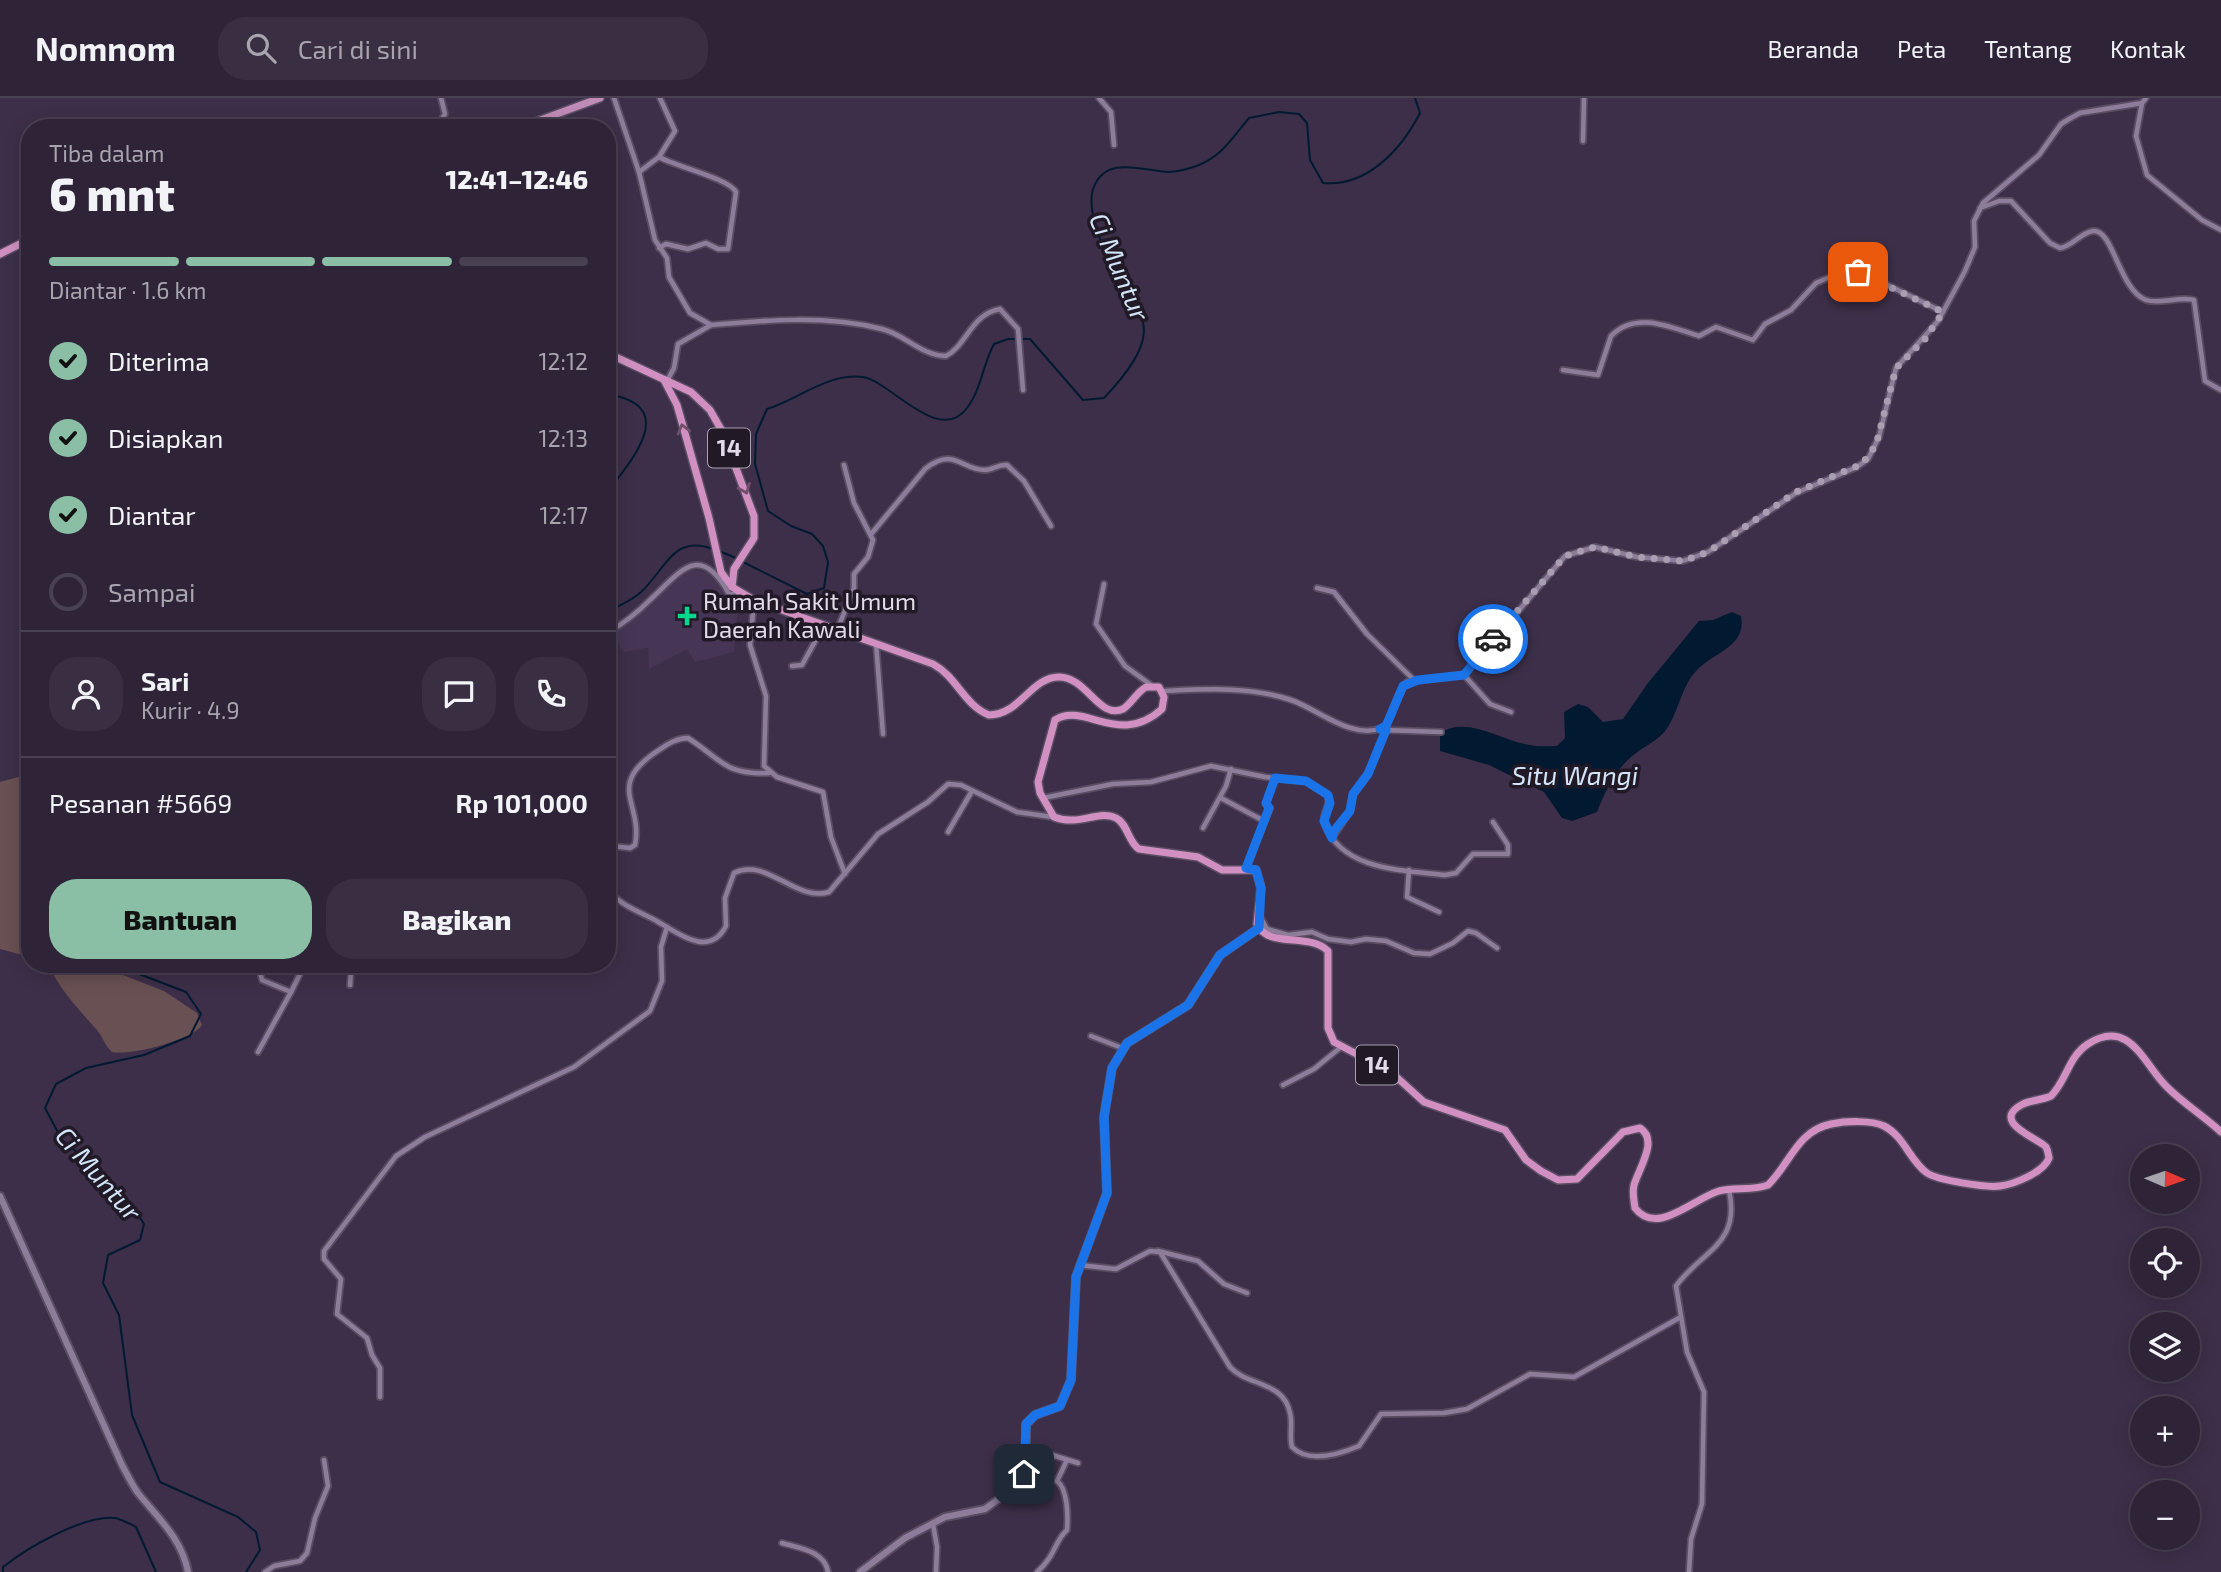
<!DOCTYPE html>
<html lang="id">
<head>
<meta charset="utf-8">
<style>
  body { margin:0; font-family:"Exo 2",sans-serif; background:#3a2f42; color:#f1f3f6; height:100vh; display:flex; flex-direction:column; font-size:26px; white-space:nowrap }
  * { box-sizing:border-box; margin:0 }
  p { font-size:23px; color:#a7a4ad }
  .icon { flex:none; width:38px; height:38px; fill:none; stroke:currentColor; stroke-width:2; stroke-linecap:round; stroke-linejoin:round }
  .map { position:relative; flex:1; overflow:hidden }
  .drawer { position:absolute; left:21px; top:21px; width:595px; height:854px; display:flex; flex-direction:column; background:#2e2337; border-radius:28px; box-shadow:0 4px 18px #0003,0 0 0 2px #494052 }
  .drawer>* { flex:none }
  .needle { width:46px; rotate:92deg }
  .buttons { position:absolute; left:2130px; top:1046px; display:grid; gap:14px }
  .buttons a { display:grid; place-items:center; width:70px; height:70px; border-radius:50%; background:#2e2337; box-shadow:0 4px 18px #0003,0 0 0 2px #494052; font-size:35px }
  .pin { position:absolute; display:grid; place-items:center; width:60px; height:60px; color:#fff; margin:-30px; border-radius:14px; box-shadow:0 4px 10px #0006 }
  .courier { position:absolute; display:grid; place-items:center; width:70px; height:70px; margin:-35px; border:5px solid #1a73e8; border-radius:50%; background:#fff; color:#222; box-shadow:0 2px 9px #0007 }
  .head em { font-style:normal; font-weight:800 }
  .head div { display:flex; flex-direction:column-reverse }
  .head { display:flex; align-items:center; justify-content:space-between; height:119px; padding:0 28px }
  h1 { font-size:46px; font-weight:800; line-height:52px }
  .bar { display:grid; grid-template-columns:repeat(4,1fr); gap:10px 7px; align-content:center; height:84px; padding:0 28px }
  .bar i { height:9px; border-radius:5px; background:#494052 }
  .bar .current { background:#8abfa5 }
  .bar p { grid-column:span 4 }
  .line { display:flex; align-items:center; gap:18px; padding:0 28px; border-top:2px solid #494052 }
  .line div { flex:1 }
  .round { display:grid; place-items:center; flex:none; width:74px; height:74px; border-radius:28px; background:#3a2f42 }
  ol { padding:0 28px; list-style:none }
  li { display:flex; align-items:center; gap:21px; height:77px }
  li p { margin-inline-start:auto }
  li .icon { padding:7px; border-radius:50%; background:#8abfa5; color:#111; stroke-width:4 }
  li:last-child { color:#a7a4ad }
  li i { width:38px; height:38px; border:4px solid #494052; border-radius:50% }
  .cta { display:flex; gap:14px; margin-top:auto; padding:14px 28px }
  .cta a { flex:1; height:80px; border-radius:28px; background:#8abfa5; color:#111; font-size:28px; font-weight:800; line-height:80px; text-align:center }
  .cta a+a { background:#3a2f42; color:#f1f3f6 }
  header { display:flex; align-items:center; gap:42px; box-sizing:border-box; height:98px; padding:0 35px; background:#2e2337; border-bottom:2px solid #494052 }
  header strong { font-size:33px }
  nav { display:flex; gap:38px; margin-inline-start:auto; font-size:24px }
  .search { width:490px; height:63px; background:#3a2f42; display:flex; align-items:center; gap:18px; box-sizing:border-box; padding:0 24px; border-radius:28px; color:#a7a4ad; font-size:26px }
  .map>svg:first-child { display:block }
</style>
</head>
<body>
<header>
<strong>Nomnom</strong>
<div class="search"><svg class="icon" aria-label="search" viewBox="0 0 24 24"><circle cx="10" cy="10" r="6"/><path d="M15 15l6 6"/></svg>Cari di sini</div>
<nav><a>Beranda</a><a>Peta</a><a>Tentang</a><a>Kontak</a></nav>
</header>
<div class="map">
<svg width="2221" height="1474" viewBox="0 0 2221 1474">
  <rect width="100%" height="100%" fill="#3d2f49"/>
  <path fill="#473555" d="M688 471 714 476 727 502 738 508 734 554 695 564 687 551 649 571 648 550 623 554 614 535 648 508 675 478Z"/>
  <g fill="#695053">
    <path d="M22 678 30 682V859L0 851V684Z"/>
    <path d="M33 866H95L164 893 197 915 202 927C193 942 130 958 112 954 105 948 103 939 97 932 80 913 65 897 53 876L39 872Z"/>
  </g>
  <path fill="#011a31" d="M1732 514 1741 518C1747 548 1715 554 1697 572 1682 587 1679 612 1668 629 1658 644 1643 648 1631 659 1614 674 1605 694 1597 714L1572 723 1562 720 1544 694 1489 667 1440 653V635C1468 617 1501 643 1530 647 1538 649 1548 648 1557 648L1565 640 1564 614 1578 606 1588 609 1603 624 1623 621 1648 585 1699 523 1713 522Z"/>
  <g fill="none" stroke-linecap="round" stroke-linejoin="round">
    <g stroke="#011a31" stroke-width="2">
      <path d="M607 296C682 308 630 363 607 395"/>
      <path d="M719 453 736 460"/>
      <path d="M741 463 807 496 824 490 828 464 823 448 812 436 791 428 768 413 755 366 756 336 767 311C799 301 827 275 863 279 890 283 939 348 967 310 981 292 983 266 994 246L1008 241H1030L1083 302 1104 300C1183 216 1125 216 1097 133 1093 120 1089 104 1093 91 1105 57 1141 72 1168 74 1177 74 1191 70 1199 67 1223 57 1233 39 1249 20L1279 14 1299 16 1307 25 1310 62 1323 85C1367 89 1401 52 1420 15L1415 0"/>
      <path d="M607 511 612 512C621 506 633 502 641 494 666 471 673 436 713 451"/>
      <path d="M113 866 186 894 201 916 190 938 144 957 86 970 56 986 45 1010 62 1042 101 1074 132 1107 144 1126 140 1142 108 1157 103 1185 119 1217 132 1317 160 1384 238 1419 256 1434 260 1452 246 1474"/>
      <path d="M3 1474V1469C27 1450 83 1417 115 1420 121 1421 130 1426 136 1429L156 1474"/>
    </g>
    <g stroke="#594d63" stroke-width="8">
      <g id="minor">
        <path d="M614 0 639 74 655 142 667 160 669 179 690 215 711 227 678 246 674 270 667 283"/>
        <path d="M1099 0 1111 14 1114 47"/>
        <path d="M2142 5 2136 38 2147 77 2202 122 2221 132"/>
        <path d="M436 30 445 16 441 0"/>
        <path d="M1583 43 1584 0"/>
        <path d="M639 74 659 59 675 33 660 0"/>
        <path d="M1980 110 1999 103H2011L2050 145 2060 150C2073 148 2080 135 2093 133 2113 130 2119 192 2146 202 2160 207 2179 198 2194 202L2205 283 2221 292"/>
        <path d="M659 150 666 146 688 151 706 145 718 151H728L736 94C728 80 677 69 659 59"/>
        <path d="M711 227C767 222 826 217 882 231 904 236 922 258 946 258 967 247 971 216 1000 211L1018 231 1023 292"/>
        <path d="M1563 272 1598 277 1611 238C1636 212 1672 230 1699 238L1716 229 1753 242 1765 226 1791 212 1816 185 1844 173 1865 176 1943 214"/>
        <path d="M872 435 925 371C954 348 961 372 985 372 993 372 998 366 1007 367L1024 383 1051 428"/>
        <path d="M1104 486 1096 526 1125 568 1151 587"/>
        <path d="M1317 490 1334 494 1367 536 1414 582"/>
        <path d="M754 503 750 547 766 598 764 668 777 679 823 694 831 739 845 776"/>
        <path d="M838 530 854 490V476L868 459 873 442 854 405 844 367"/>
        <path d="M607 535C623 526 638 514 651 501 680 474 700 443 729 496H742"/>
        <path d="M876 545 883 636"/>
        <path d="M792 568 802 567 824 527"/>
        <path d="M1464 577 1490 606 1511 614"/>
        <path d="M1162 593C1206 591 1249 588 1291 602 1318 611 1351 642 1382 630 1391 627 1397 594 1407 584L1464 577 1565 458 1595 449 1637 459 1683 463 1708 454 1796 395 1857 369 1868 361 1879 339 1896 270 1938 223 1965 173 1975 149 1974 123 1983 105 2039 57 2061 26 2069 21 2080 15 2142 5 2146 0"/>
        <path d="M607 599H608"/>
        <path d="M1384 632 1441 634"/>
        <path d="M1043 700 1113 686 1151 684 1211 668 1265 679 1306 683 1328 697C1332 708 1320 715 1325 727 1343 773 1404 772 1445 777L1456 775 1473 756H1508V747L1493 724"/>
        <path d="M1221 700 1264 723"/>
        <path d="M1203 730 1226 688 1231 671"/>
        <path d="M607 733 612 748 607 775"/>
        <path d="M948 734 972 693"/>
        <path d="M1333 739 1350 713 1353 696 1368 676 1386 632"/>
        <path d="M612 748 630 750 635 747C643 706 607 689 653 656 664 649 674 640 688 640 721 661 724 677 769 675"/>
        <path d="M1246 770 1270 710 1266 706 1275 680"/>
        <path d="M1409 772 1407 799 1439 814"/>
        <path d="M607 790C619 807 636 812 653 821 673 831 708 863 726 828L725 800 734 775C767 759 795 804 829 794L878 736 928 704 948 686 961 687 1017 714 1053 719"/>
        <path d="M1258 815 1267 831 1288 837 1312 834 1328 841 1351 844 1366 841 1386 843 1414 855 1430 856 1453 845 1468 833 1476 835 1497 850"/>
        <path d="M258 866 262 882 291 894 305 866"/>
        <path d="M342 866 351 873 350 887"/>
        <path d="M1091 938 1122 950"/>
        <path d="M258 954 291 894"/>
        <path d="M1283 987 1314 971 1341 949"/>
        <path d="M1158 1153 1198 1163 1224 1186 1247 1195"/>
        <path d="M1079 1167 1116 1171 1150 1153 1160 1154 1230 1269C1247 1288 1284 1283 1290 1315 1293 1326 1289 1338 1292 1349 1309 1366 1340 1356 1359 1348L1381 1316 1444 1315 1467 1311 1530 1276 1574 1279 1679 1220"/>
        <path d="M380 1299V1270L372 1257 367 1240 337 1216 341 1181 324 1161V1153L396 1058 425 1039 574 969 650 913 662 883 661 849 667 829"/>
        <path d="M1026 1349 1078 1365"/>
        <path d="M933 1426 937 1449 936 1474"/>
        <path d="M782 1445C799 1450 825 1453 828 1474"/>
        <path d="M265 1474 274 1468 300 1463 307 1455 315 1420 328 1388 324 1362"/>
        <path d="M1037 1474C1055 1459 1055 1442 1067 1432 1068 1419 1068 1391 1057 1383L1067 1362"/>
        <path d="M1689 1474 1691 1441 1702 1406 1704 1294 1687 1254 1676 1188C1702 1152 1741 1147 1729 1092"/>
      </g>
    </g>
    <g stroke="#594d63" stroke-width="10">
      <g id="secondary">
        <path d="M0 1098 122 1367C127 1376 132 1387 138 1395 158 1420 182 1441 188 1474"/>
        <path d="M860 1474 905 1440 945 1419 985 1411 1015 1389 1026 1368V1326L1035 1317 1060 1308 1071 1282 1076 1179 1107 1095 1104 1019 1112 970 1127 945 1188 907 1220 857 1259 830"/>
      </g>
    </g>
    <g stroke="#594d63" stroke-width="10">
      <path id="primary" d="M519 30 600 0"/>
    </g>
    <g stroke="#594d63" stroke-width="10">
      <g id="trunk">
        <path d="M0 156 30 141"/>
        <path d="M607 255 691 294 710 312 722 333 754 418V440L734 471 732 489"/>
        <path d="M664 282 677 307 709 420 721 474 732 489 754 502 933 566C957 579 964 607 989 617 1020 617 1031 579 1059 579 1087 579 1099 622 1123 611 1131 606 1137 594 1146 589H1159L1164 599 1162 611C1119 650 1084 603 1055 622L1038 684 1040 695 1054 719C1079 729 1099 711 1116 720 1128 726 1128 744 1139 751L1198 759 1222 772H1256L1261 790 1257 826C1268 851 1309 834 1328 853V930L1334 944 1392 975 1424 1004 1505 1032 1526 1062 1541 1073 1558 1082 1577 1081 1623 1034 1640 1030C1659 1042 1639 1070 1634 1087 1632 1095 1634 1102 1635 1110 1657 1139 1694 1100 1719 1093 1735 1089 1752 1093 1768 1087 1790 1066 1797 1033 1831 1026 1846 1023 1871 1022 1884 1028 1904 1038 1910 1063 1927 1075 1937 1082 1987 1090 2000 1088 2015 1086 2044 1074 2049 1060 2048 1055 2048 1053 2046 1049 2040 1041 1988 1024 2023 1006 2032 1002 2042 1002 2051 998 2067 982 2068 959 2088 946 2130 919 2144 967 2167 989 2184 1006 2205 1019 2221 1034"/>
      </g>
    </g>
    <use href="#minor" stroke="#8d7d9b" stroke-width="4.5"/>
    <use href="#secondary" stroke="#8d7d9b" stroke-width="6"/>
    <use href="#primary" stroke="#c18bb8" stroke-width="7"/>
    <use href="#trunk" stroke="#d290c2" stroke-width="7"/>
  </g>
  <defs><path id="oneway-chevron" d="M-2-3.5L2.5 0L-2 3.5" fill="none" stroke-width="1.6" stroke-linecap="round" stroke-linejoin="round" transform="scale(1.75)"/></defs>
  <g stroke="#714f6c">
    <use href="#oneway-chevron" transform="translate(683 331) rotate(-105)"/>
    <use href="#oneway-chevron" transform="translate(745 391) rotate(68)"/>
  </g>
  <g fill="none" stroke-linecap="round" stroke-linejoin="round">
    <path stroke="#a99eb2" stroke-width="7" stroke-dasharray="0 12.6" d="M1493 541 1565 458 1595 449 1637 459 1683 463 1708 454 1796 394 1862 366 1876 347 1896 270 1925 241 1943 214 1858 174"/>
    <path stroke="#1a73e8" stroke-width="9" d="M1024 1376 1026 1326 1035 1317 1060 1308 1071 1282 1076 1179 1107 1095 1104 1019 1112 970 1127 945 1188 907 1220 857 1259 830 1261 790 1256 772 1246 770 1269 710 1266 705 1275 680 1306 683 1328 697 1330 705 1324 723 1332 740 1334 733 1350 713 1353 696 1368 676 1386 632 1380 631 1386 628 1403 588 1418 582 1464 577 1493 541"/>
  </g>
  <path fill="#00d98c" stroke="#211a26" stroke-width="2.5" d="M683.5 507.5h7v7h7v7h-7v7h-7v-7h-7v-7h7z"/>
  <g text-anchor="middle" stroke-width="7" stroke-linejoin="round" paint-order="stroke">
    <g fill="#211a26" stroke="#a9a0af" stroke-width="2">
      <rect x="708" y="330.5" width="42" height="39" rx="5"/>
      <rect x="1356" y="947.5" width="42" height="39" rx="5"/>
    </g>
    <g font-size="23" font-weight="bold" fill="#e3daea">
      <text x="729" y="358">14</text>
      <text x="1377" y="975">14</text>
    </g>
    <g font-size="24" fill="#e3daea" stroke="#211a26" text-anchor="start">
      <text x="703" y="512">Rumah Sakit Umum<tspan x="703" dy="28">Daerah Kawali</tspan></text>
    </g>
    <g font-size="26" font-style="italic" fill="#d2e5f9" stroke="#211a26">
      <text transform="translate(1119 169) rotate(67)" y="9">Ci Muntur</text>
      <text x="1575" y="687">Situ Wangi</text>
      <text transform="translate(98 1076) rotate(49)" y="9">Ci Muntur</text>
    </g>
  </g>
</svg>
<div class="buttons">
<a><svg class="needle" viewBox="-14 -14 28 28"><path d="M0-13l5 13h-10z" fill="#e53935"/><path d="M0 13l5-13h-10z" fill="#a7a4ad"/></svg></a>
<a><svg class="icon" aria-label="locate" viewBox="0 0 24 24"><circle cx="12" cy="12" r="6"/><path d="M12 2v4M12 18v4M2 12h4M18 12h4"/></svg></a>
<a><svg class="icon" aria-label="layers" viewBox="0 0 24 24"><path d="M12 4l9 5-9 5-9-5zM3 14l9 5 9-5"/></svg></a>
<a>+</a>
<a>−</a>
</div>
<div class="pin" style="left:1858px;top:174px;background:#ea580c"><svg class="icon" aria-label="bag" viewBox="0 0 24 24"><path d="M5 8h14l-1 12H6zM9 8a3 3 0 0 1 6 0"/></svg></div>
<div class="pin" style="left:1024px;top:1376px;background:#1f2937"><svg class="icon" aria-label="home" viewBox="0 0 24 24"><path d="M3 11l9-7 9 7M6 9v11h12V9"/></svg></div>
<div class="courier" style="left:1493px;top:541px"><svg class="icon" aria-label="car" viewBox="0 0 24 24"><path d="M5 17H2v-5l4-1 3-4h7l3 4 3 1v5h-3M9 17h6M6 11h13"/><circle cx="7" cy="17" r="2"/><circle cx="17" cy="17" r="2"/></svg></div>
<section class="drawer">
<div class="head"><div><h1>6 mnt</h1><p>Tiba dalam</p></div><em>12:41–12:46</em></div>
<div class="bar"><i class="current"></i><i class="current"></i><i class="current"></i><i></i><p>Diantar · 1.6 km</p></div>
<ol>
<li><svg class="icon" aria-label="check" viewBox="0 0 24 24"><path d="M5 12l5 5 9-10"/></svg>Diterima<p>12:12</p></li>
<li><svg class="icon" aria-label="check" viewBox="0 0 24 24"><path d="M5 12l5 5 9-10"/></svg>Disiapkan<p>12:13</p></li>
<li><svg class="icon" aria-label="check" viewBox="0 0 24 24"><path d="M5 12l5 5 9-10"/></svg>Diantar<p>12:17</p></li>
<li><i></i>Sampai</li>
</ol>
<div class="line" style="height:126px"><a class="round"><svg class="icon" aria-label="person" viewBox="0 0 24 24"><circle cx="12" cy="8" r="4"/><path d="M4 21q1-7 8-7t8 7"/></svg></a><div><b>Sari</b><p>Kurir · 4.9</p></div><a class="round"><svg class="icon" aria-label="chat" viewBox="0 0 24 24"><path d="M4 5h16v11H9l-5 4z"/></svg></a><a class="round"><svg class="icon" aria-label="phone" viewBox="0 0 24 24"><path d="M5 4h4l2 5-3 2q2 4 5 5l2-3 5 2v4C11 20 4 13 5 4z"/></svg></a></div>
<div class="line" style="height:91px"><div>Pesanan #5669</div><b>Rp 101,000</b></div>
<div class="cta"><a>Bantuan</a><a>Bagikan</a></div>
</section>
</div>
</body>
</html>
